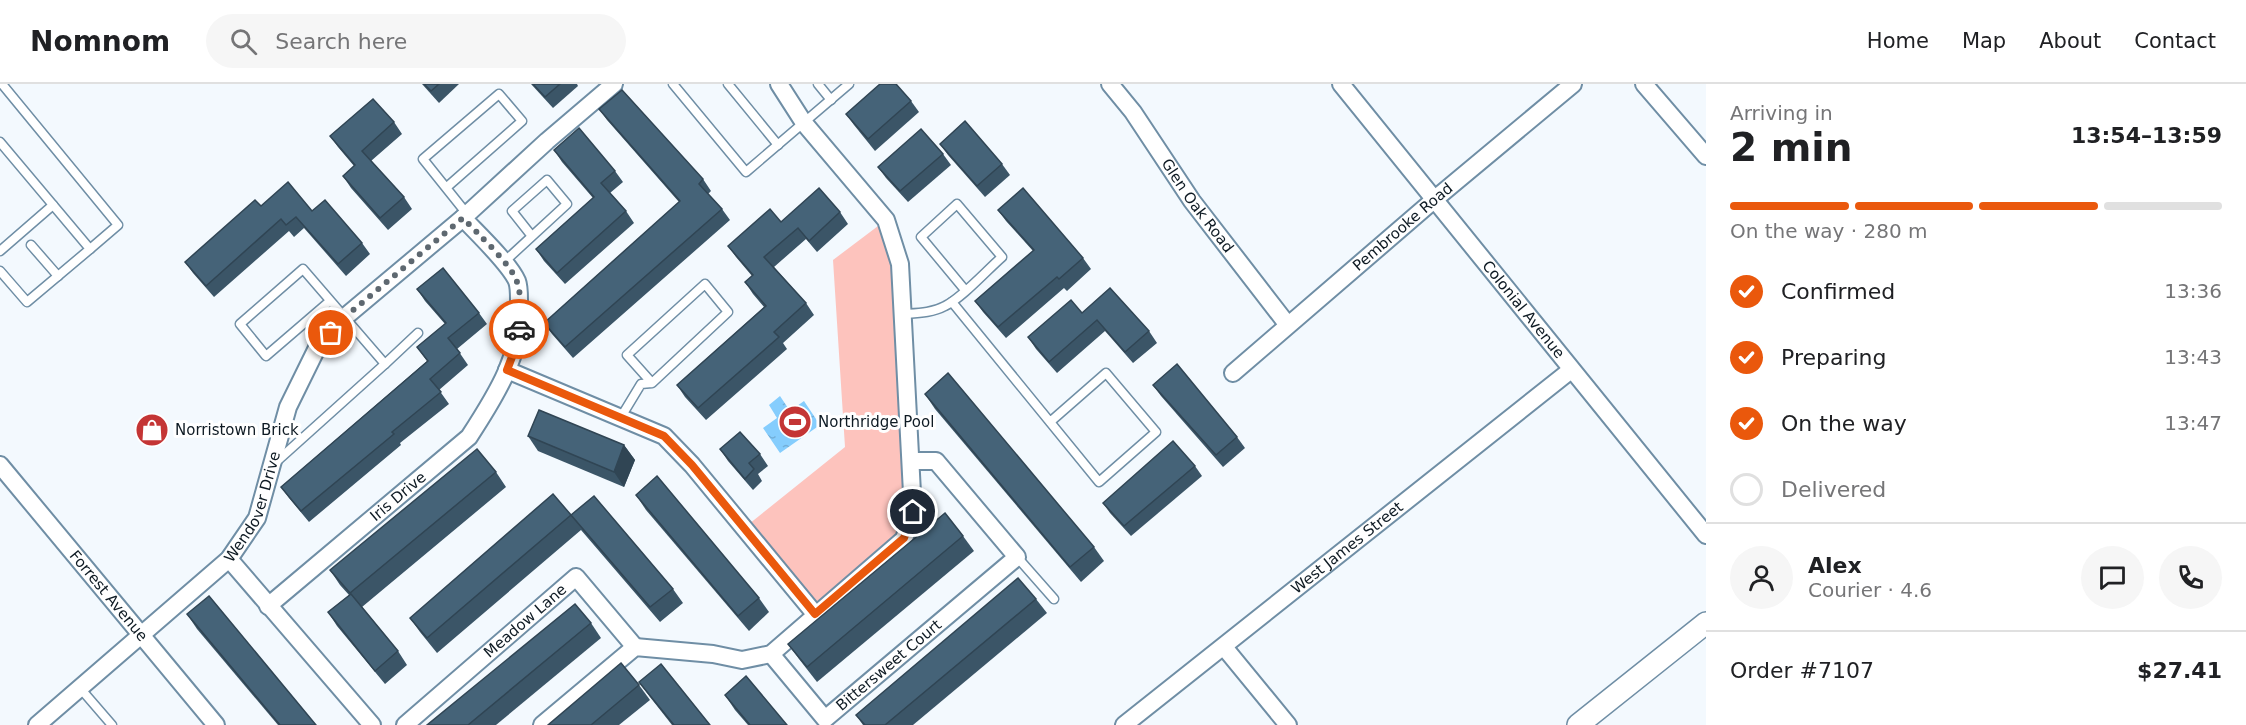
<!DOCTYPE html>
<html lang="en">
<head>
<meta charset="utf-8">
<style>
  body { margin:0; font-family:"DejaVu Sans",sans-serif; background:#f6f6f6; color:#202124; height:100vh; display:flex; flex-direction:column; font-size:22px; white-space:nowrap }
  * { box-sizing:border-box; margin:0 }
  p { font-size:20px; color:#757577 }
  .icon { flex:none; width:33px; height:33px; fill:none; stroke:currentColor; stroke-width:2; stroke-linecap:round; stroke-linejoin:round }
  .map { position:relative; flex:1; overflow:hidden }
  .details { display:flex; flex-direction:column; background:#fff; width:540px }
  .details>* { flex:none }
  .pin { position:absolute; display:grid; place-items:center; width:51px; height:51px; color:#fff; margin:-26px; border:3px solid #fff; border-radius:50%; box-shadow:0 2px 6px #0007 }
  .courier { position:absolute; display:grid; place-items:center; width:60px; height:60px; margin:-30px; border:4px solid #ea580c; border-radius:50%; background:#fff; color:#222; box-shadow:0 2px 8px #0007 }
  .head em { font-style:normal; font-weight:600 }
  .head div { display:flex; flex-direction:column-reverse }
  .head { display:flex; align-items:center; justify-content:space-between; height:102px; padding:0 24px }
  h1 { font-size:39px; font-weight:600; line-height:45px }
  .bar { display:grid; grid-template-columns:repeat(4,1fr); gap:9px 6px; align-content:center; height:72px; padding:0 24px }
  .bar i { height:8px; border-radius:4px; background:#e0e0e0 }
  .bar .selected { background:#ea580c }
  .bar p { grid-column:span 4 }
  .line { display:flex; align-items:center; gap:15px; padding:0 24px; border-top:2px solid #e0e0e0 }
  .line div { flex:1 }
  .round { display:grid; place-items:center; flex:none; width:63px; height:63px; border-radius:32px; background:#f6f6f6 }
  ol { padding:0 24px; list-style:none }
  li { display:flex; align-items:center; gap:18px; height:66px }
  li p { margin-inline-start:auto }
  li .icon { padding:6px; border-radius:50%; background:#ea580c; color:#fff; stroke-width:4 }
  li:last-child { color:#757577 }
  li i { width:33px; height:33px; border:3px solid #e0e0e0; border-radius:50% }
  header { display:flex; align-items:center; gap:36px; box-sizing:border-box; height:84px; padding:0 30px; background:#fff; border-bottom:2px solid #e0e0e0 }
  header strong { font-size:28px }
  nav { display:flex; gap:33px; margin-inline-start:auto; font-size:21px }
  .search { width:420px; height:54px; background:#f6f6f6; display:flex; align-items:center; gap:15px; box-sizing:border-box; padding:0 21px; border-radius:33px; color:#757577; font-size:22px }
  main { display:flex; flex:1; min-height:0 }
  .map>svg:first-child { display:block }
</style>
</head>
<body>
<header>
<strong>Nomnom</strong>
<div class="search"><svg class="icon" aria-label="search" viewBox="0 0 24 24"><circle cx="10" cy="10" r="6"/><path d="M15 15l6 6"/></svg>Search here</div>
<nav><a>Home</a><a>Map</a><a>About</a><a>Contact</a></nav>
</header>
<main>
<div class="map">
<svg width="1706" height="641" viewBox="0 0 1706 641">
  <defs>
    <pattern id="water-ripples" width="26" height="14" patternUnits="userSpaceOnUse" patternTransform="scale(1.5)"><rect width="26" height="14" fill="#85cdfd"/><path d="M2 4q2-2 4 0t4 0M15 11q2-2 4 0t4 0" fill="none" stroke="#72afd9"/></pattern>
  </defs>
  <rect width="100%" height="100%" fill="#f3f9fe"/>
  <path fill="#fdc3bd" d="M886 136 900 180 911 377 904 455 815 530 744 444 845 363 833 176Z"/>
  <path fill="url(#water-ripples)" d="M780 312 790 327 804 317 820 341 780 369 763 344 777 334 769 321Z"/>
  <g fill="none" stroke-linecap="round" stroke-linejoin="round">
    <g stroke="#6f8ea5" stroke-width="11">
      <g id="service">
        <path d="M2 0 118 141 90 165"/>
        <path d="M673 0 746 88 849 0"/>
        <path d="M728 0 778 61"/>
        <path d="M818 0 831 16"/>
        <path d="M0 58 90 165 27 218 0 187"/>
        <path d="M447 103 522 37 499 10 423 75 467 130"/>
        <path d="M31 161 58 192"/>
        <path d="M0 167 53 121"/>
        <path d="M504 178 567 120 547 96 512 127 531 151"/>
        <path d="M330 217 266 272 240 240 303 185 385 280 418 249"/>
        <path d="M952 218 1099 398 1156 348 1106 289 1050 338"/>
        <path d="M903 230C917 229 932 229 945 222 962 214 987 186 1002 173L957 120 921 153 965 206"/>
        <path d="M621 333 641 300 652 299 728 228 705 200 627 271 652 299"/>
        <path d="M276 378 385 280"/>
        <path d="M1017 473 1054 515"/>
        <path d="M80 604 112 641"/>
      </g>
    </g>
    <g stroke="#6f8ea5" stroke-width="20">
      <g id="minor">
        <path id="s1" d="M1110 0 1133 28 1192 117 1287 240"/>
        <path id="s2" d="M1341 0 1706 451"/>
        <path d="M1644 0 1706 72"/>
        <path d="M507 286 664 352 692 381 815 530"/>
        <path id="s3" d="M1233 289 1435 115 1573 0"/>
        <path id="s4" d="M0 381 216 641"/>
        <path d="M229 475 372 641"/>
        <path id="s5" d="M268 522 469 353C497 310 524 268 519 216 519 210 519 202 517 197 509 179 477 149 463 134"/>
        <path d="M1224 563 1288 641"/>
        <path id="s6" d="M771 570 825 635 1017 473 936 377H911"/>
        <path id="s7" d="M37 641 229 475 257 434 288 323 317 264 345 233 463 134 547 57 614 0"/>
        <path id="s8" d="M405 641 576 493 635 563"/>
        <path d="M542 641 635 563 713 570 742 576 771 570 904 455 913 428 900 180 886 136 804 39 779 0"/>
        <path id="s9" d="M1124 641 1571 286"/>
      </g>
    </g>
    <g stroke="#6f8ea5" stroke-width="24">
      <path id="tertiary" d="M1578 641 1706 539"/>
    </g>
    <use href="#service" stroke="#fff" stroke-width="8"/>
    <use href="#minor" stroke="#fff" stroke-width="16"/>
    <use href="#tertiary" stroke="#fff" stroke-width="21"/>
  </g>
  <g fill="#3b5567">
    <path d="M422 0H459L439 19Z"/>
    <path d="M531 0H577L578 2 553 24Z"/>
    <path d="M911 17 919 28 875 67 854 41 846 30Z"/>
    <path d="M599 25 703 95 711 107 708 110 722 125 730 136 573 274 552 250 544 239 679 118 607 36Z"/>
    <path d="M394 38 402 50 371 77 404 113 412 125 388 146 351 104 343 92 354 82 338 63 330 52Z"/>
    <path d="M940 60 1002 80 1010 91 985 113 948 71Z"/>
    <path d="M554 66 615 87 623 98 610 109 626 127 634 139 565 200 544 177 536 165 593 114 562 78Z"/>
    <path d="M943 70 951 81 908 118 886 94 878 83Z"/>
    <path d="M261 122 312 127 362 159 370 170 346 192 304 144 294 153 289 147 214 213 193 189 185 178Z"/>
    <path d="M998 126 1083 174 1091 185 1067 207 1064 204 1006 254 983 228 975 217 1033 167 1006 137Z"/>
    <path d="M840 128 848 140 817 168 806 155 774 183 806 219 814 231 783 259 787 265 706 336 685 313 677 301 764 223 753 210 745 198 752 192 736 173 728 162 781 138Z"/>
    <path d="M417 205 479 229 487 240 457 265 468 281 439 306 449 320 400 359 401 361 309 438 289 414 281 403 427 277 417 263 445 240 425 217Z"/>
    <path d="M1082 229 1149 247 1157 259 1133 279 1105 247 1057 289 1036 265 1028 253Z"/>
    <path d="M1153 301 1237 353 1245 364 1223 383 1161 312Z"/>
    <path d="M925 310 1094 463 1104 477 1081 498 935 325Z"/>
    <path d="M528 352 624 361 635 376 624 403 538 367Z"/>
    <path d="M720 365 760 370 768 382 758 390 762 397 753 406 728 377Z"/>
    <path d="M1195 382 1202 392 1131 452 1110 429 1103 419Z"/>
    <path d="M496 388 506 403 362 523 398 567 407 581 385 600 337 542 328 528 349 511 340 501 330 486Z"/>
    <path d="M636 411 759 514 769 528 749 547 646 426Z"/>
    <path d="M571 431 673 505 683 519 660 538 581 446 437 569 420 548 410 534Z"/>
    <path d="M963 452 974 467 817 598 799 575 788 560Z"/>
    <path d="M1036 515 1047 529 913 641H863L856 631Z"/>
    <path d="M187 530 316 641H278L197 545Z"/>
    <path d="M591 539 601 554 496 641H427Z"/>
    <path d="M639 598 710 641H672L650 613Z"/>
    <path d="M639 601 650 616 619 641H548Z"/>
    <path d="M725 611 787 641H748L735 626Z"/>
  </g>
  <path fill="#304554" d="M624 361 635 376 624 403 614 388Z"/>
  <g fill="#456378" stroke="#304554" stroke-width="1.5">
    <path d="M424 0H439L431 7Z"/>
    <path d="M533 0H560L545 13Z"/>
    <path d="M880 0H896L911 17 868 55 846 30Z"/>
    <path d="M622 6 703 95 699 100 722 125 565 263 544 239 680 117 599 25Z"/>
    <path d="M373 15 394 38 362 67 404 113 380 134 343 92 355 81 330 52Z"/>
    <path d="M965 37 1002 80 977 102 940 60Z"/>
    <path d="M579 44 615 87 601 99 626 127 557 189 536 165 594 113 554 66Z"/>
    <path d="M921 45 943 70 900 107 878 83Z"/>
    <path d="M288 98 312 127 325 116 362 159 338 180 296 133 286 141 281 135 206 202 185 178 255 116 261 122Z"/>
    <path d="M819 104 840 128 809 157 798 144 764 173 806 219 774 248 779 253 698 324 677 301 766 222 745 198 753 191 728 162 770 125 781 138Z"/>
    <path d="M1023 104 1083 174 1059 195 1057 193 998 243 975 217 1034 166 998 126Z"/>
    <path d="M443 184 479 229 448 254 460 269 430 295 441 308 392 348 394 350 301 427 281 403 428 277 417 263 446 239 417 205Z"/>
    <path d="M1110 204 1149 247 1125 268 1097 236 1049 278 1028 253 1071 216 1082 229Z"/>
    <path d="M1177 280 1237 353 1216 371 1153 301Z"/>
    <path d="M948 289 1094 463 1070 483 925 310Z"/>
    <path d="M539 326 624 361 614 388 528 352Z"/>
    <path d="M740 348 760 370 749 379 754 385 745 395 720 365Z"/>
    <path d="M1173 357 1195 382 1124 442 1103 419Z"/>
    <path d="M477 365 496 388 350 509 330 486Z"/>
    <path d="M657 392 759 514 738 532 636 411Z"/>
    <path d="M553 410 571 431 427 554 410 534Z"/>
    <path d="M594 412 673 505 650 523 571 431Z"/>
    <path d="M945 429 963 452 807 583 788 560Z"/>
    <path d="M1018 494 1036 515 885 641H865L856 631Z"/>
    <path d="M351 510 398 567 375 587 328 528Z"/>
    <path d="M209 512 316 641H280L187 530Z"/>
    <path d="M575 520 591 539 468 641H427Z"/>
    <path d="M621 579 639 601 591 641H548Z"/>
    <path d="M661 580 710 641H674L639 598Z"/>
    <path d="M746 592 787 641H750L725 611Z"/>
  </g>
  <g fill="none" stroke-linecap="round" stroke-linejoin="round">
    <path stroke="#5e6870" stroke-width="6" stroke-dasharray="0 10.8" d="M331 249 345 233 463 134C476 148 512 181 517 198 522 212 520 231 519 245"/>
    <path stroke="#ea580c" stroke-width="8" d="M519 245 518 257 507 286 664 352 692 381 815 530 904 454 913 428"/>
  </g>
  <defs>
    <g id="stadium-disc" transform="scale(1.725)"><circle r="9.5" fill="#c43535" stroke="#fff"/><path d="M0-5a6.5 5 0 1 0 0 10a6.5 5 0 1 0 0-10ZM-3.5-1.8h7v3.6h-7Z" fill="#fff"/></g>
    <g id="shop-disc" transform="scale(1.725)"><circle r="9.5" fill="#c43535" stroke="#fff"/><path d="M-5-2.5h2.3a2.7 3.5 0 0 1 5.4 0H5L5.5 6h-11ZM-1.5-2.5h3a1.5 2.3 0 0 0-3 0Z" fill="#fff"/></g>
  </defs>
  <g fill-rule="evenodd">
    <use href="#stadium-disc" x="795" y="338"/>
    <use href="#shop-disc" x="152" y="346"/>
  </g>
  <g text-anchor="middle" stroke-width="6" stroke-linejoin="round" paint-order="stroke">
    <g font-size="15" fill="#0e1a23" stroke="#fff">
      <text dy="5" stroke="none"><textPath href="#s1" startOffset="150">Glen Oak Road</textPath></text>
      <text dy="5" stroke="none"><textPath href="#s3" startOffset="224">Pembrooke Road</textPath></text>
      <text dy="5" stroke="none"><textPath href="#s2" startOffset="290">Colonial Avenue</textPath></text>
      <text dy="5" stroke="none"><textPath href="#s5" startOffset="170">Iris Drive</textPath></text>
      <text dy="5" stroke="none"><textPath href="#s7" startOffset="312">Wendover Drive</textPath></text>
      <text dy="5" stroke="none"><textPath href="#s9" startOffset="285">West James Street</textPath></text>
      <text dy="5" stroke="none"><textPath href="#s4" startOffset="170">Forrest Avenue</textPath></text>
      <text dy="5" stroke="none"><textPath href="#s8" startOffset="159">Meadow Lane</textPath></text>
      <text dy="5" stroke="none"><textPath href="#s6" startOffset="168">Bittersweet Court</textPath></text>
    </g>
    <g font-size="15" fill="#0e1a23" stroke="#fff" text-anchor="start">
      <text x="818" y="343">Northridge Pool</text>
      <text x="175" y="351">Norristown Brick</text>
    </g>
  </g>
</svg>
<div class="pin" style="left:331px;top:249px;background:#ea580c"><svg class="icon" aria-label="bag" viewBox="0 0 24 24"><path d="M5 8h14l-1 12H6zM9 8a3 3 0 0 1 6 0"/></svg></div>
<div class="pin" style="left:913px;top:428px;background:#1f2937"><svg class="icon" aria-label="home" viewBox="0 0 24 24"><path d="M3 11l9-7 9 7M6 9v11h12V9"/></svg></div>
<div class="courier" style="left:519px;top:245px"><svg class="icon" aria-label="car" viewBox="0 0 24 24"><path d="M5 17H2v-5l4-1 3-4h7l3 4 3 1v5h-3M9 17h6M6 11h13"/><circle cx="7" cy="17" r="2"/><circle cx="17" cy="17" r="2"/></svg></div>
</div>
<section class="details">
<div class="head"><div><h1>2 min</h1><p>Arriving in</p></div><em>13:54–13:59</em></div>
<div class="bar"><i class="selected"></i><i class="selected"></i><i class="selected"></i><i></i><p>On the way · 280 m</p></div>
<ol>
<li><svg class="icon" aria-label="check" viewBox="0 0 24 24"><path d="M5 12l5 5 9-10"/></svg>Confirmed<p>13:36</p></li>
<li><svg class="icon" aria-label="check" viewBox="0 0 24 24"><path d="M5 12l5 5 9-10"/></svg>Preparing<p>13:43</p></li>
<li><svg class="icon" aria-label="check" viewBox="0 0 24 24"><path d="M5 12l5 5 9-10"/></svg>On the way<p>13:47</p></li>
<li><i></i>Delivered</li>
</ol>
<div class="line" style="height:108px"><a class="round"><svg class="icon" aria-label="person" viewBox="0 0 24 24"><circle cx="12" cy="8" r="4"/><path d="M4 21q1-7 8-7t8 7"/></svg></a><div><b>Alex</b><p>Courier · 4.6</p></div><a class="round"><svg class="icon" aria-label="chat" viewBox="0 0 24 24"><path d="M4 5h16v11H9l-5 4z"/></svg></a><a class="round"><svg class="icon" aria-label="phone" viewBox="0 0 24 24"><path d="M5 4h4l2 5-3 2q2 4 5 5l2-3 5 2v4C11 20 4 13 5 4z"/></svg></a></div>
<div class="line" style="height:78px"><div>Order #7107</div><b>$27.41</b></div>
</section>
</main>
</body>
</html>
